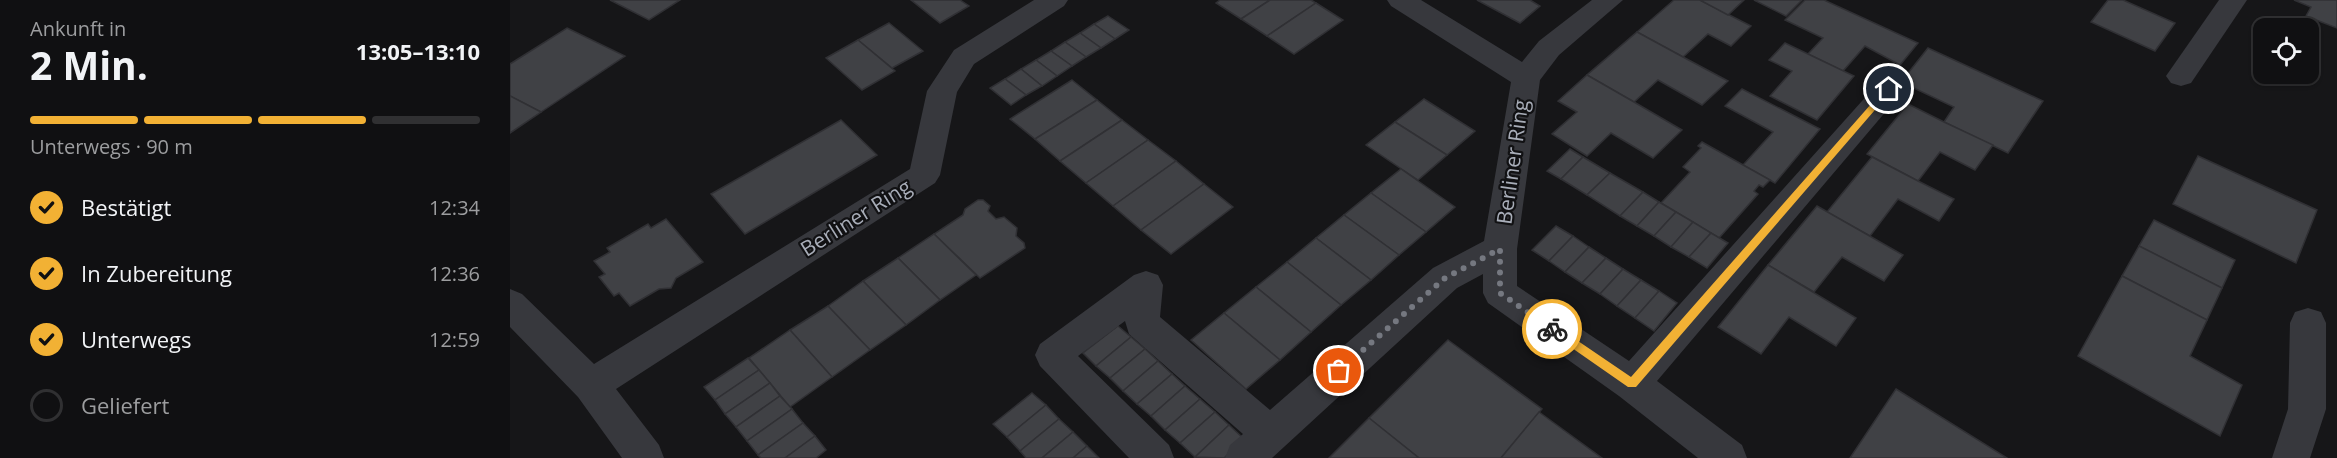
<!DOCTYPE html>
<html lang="de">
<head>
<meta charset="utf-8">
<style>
  body { margin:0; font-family:"Open Sans",sans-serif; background:#19191b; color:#f1f3f6; height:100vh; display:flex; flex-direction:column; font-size:22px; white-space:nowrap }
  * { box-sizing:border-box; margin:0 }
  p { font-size:20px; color:#9c9d9f }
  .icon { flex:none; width:33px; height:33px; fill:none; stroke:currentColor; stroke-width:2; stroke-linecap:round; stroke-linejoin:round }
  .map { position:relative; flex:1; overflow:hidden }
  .panel { display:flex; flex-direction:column; background:#101012; width:510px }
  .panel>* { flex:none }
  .controls { position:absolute; left:1743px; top:18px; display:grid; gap:12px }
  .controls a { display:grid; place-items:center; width:66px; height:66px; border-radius:12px; background:#101012; box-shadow:0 2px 4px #0004,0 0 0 2px #303032; font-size:30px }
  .pin { position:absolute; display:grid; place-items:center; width:51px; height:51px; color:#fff; margin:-26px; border:3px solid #fff; border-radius:50%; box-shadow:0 2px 6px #0007 }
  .courier { position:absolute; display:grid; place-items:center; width:60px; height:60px; margin:-30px; border:4px solid #f2b134; border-radius:50%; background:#fff; color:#222; box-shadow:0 2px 8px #0007 }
  .headline em { font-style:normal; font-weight:700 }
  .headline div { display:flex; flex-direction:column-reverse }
  .headline { display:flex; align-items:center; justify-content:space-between; height:102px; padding:0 30px }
  h1 { font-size:39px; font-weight:700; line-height:45px }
  .bar { display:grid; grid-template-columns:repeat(4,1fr); gap:9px 6px; align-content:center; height:72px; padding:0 30px }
  .bar i { height:8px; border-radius:4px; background:#303032 }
  .bar .selected { background:#f2b134 }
  .bar p { grid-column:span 4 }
  ol { padding:0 30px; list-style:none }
  li { display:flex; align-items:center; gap:18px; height:66px }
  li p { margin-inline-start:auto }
  li .icon { padding:6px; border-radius:50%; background:#f2b134; color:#111; stroke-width:4 }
  li:last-child { color:#9c9d9f }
  li i { width:33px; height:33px; border:3px solid #303032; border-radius:50% }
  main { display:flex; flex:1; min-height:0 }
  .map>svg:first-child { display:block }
</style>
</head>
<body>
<main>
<section class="panel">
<div class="headline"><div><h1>2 Min.</h1><p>Ankunft in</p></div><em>13:05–13:10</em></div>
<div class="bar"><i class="selected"></i><i class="selected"></i><i class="selected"></i><i></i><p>Unterwegs · 90 m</p></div>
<ol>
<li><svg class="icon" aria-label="check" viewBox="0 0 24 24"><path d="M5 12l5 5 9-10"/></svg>Bestätigt<p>12:34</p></li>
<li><svg class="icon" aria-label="check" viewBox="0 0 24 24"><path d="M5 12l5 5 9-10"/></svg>In Zubereitung<p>12:36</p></li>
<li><svg class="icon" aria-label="check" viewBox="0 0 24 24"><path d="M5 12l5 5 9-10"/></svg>Unterwegs<p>12:59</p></li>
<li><i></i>Geliefert</li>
</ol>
</section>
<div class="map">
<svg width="1827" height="458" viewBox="0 0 1827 458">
  <rect width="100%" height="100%" fill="#161618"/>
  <g fill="#404145" stroke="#303034" stroke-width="1.5">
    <path d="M100 0H170L139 20Z"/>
    <path d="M401 0H450L459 6 430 23Z"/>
    <path d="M710 0H760L731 19 706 3Z"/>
    <path d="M760 0H801L806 3 757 36 731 19Z"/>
    <path d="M967 0H1020L1030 6 1010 23Z"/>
    <path d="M1164 0H1190L1241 26 1221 46 1198 34 1173 57 1127 32Z"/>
    <path d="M1190 0H1234L1218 15Z"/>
    <path d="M1244 0H1292L1276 16Z"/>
    <path d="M1295 0H1314L1408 43 1390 65 1355 46 1333 71 1298 54 1313 38 1275 20Z"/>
    <path d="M1598 0H1613L1665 23 1645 51 1581 22Z"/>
    <path d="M1784 0H1827V28L1796 16 1801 7Z"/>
    <path d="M806 3 833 20 784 54 757 36Z"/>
    <path d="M598 16 619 30 605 39 584 24Z"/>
    <path d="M379 23 413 51 382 68 348 40Z"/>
    <path d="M584 24 605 39 591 48 570 33Z"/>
    <path d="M57 28 115 56 31 112 0 96V64Z"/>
    <path d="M1127 32 1173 57 1218 81 1192 105 1148 80 1124 102 1077 75Z"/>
    <path d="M570 33 591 48 576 57 555 42Z"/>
    <path d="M348 40 385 71 352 90 316 58Z"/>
    <path d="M555 42 576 57 562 66 541 51Z"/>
    <path d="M1275 43 1344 76 1307 120 1260 96 1282 71 1259 60Z"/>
    <path d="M1418 48 1533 101 1498 153 1434 122 1444 107 1391 82Z"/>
    <path d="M541 51 562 66 547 76 526 60Z"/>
    <path d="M526 60 547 76 532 86 511 69Z"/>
    <path d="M511 69 532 86 516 95 495 79Z"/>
    <path d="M1077 75 1124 102 1172 130 1143 158 1101 133 1077 156 1042 134 1067 112 1048 101Z"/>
    <path d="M495 79 516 95 501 105 480 88Z"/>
    <path d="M562 80 587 100 525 139 500 119Z"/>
    <path d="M1232 89 1310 129 1265 183 1233 165 1263 132 1215 106Z"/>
    <path d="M0 96 31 112 0 133Z"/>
    <path d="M914 99 965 131 937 155 885 122Z"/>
    <path d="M587 100 612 120 550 161 525 139Z"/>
    <path d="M1398 104 1434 122 1483 145 1465 170 1430 152 1408 181 1357 154Z"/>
    <path d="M331 120 367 155 235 234 201 194Z"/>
    <path d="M612 120 638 140 576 183 550 161Z"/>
    <path d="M885 122 937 155 908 180 856 145Z"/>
    <path d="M638 140 666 161 603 206 576 183Z"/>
    <path d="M1192 142 1260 180 1253 187 1249 185 1244 191 1248 194 1209 238 1151 203 1180 172 1173 167 1191 148 1188 146Z"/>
    <path d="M1060 149 1073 157 1051 179 1037 171Z"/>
    <path d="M1688 156 1807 210 1786 263 1663 204Z"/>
    <path d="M1073 157 1100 173 1077 195 1051 179Z"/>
    <path d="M1362 157 1408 181 1444 199 1429 221 1388 199 1360 236 1317 212Z"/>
    <path d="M666 161 694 184 631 230 603 206Z"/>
    <path d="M891 169 945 207 916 232 861 193Z"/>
    <path d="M1100 173 1133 192 1110 216 1077 195Z"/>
    <path d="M694 184 723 207 661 254 631 230Z"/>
    <path d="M1133 192 1149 202 1127 226 1110 216Z"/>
    <path d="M861 193 916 232 889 255 834 215Z"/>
    <path d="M468 200H473L480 206 478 211 486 219 494 217 507 228 506 236 514 243 515 248 470 278 424 234 453 215 455 209Z"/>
    <path d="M1149 202 1166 212 1144 236 1127 226Z"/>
    <path d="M1307 206 1393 255 1374 281 1332 257 1304 292 1258 265Z"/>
    <path d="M1166 212 1183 222 1161 247 1144 236Z"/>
    <path d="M834 215 889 255 861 280 806 238Z"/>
    <path d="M156 219 193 262 166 278 161 288 149 289 120 306 109 293 104 296 89 277 95 274 84 261 100 252 97 248 138 224 141 228Z"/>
    <path d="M1644 220 1725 260 1712 288 1629 246Z"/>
    <path d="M1183 222 1201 233 1179 257 1161 247Z"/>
    <path d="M1046 226 1063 236 1039 261 1022 250Z"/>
    <path d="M1201 233 1218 243 1197 268 1179 257Z"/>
    <path d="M424 234 466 275 430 300 388 258Z"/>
    <path d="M1063 236 1079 247 1055 272 1039 261Z"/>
    <path d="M806 238 861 280 831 305 777 262Z"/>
    <path d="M1629 246 1712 288 1697 320 1612 276Z"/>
    <path d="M1079 247 1096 258 1072 283 1055 272Z"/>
    <path d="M388 258 430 300 396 325 353 281Z"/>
    <path d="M1096 258 1113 269 1090 294 1072 283Z"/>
    <path d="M777 262 831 305 801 332 746 287Z"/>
    <path d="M1258 265 1346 318 1326 346 1279 317 1251 354 1208 327Z"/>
    <path d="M1113 269 1131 280 1107 306 1090 294Z"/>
    <path d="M1612 276 1697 320 1680 356 1732 385 1710 436 1568 356Z"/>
    <path d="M1131 280 1149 291 1125 318 1107 306Z"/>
    <path d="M353 281 396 325 360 350 318 306Z"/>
    <path d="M746 287 801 332 770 360 714 313Z"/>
    <path d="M1149 291 1167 303 1144 331 1125 318Z"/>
    <path d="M318 306 360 350 322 377 280 330Z"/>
    <path d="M714 313 770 360 736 389 681 340Z"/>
    <path d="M608 326 621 337 586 366 573 353Z"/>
    <path d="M280 330 322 377 280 407 239 358Z"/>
    <path d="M621 337 635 349 600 378 586 366Z"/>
    <path d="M938 340 1032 409 991 458H909L859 418Z"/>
    <path d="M635 349 648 361 613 391 600 378Z"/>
    <path d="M238 358 249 370 205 400 194 387Z"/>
    <path d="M648 361 662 374 627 404 613 391Z"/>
    <path d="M249 370 260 383 215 414 205 400Z"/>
    <path d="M662 374 675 386 641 416 627 404Z"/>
    <path d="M260 383 270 396 226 427 215 414Z"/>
    <path d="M675 386 690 399 655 430 641 416Z"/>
    <path d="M1386 389 1497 458H1340Z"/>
    <path d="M522 393 536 405 497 437 483 424Z"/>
    <path d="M270 396 282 409 237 441 226 427Z"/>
    <path d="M690 399 705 412 670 443 655 430Z"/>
    <path d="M536 405 549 419 510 451 497 437Z"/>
    <path d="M282 409 293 423 248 455 237 441Z"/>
    <path d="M705 412 719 425 685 457 670 443Z"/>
    <path d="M1029 412 1092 458H991Z"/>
    <path d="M859 418 909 458H819Z"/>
    <path d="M549 419 563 432 532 458H516L510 451Z"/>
    <path d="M293 423 305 436 275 458H251L248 455Z"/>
    <path d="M719 425 734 439 714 458 685 457Z"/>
    <path d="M563 432 577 446 563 458H532Z"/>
    <path d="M305 436 316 450 306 458H275Z"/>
    <path d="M577 446 589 458H563Z"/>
  </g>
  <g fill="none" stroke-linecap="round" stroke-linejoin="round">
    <g fill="#37383d" fill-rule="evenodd">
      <path d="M524 0H558L554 6 464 64 447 92 430 175 425 183 106 389 149 445 154 458H112L68 397 0 327V289L12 294 84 364 400 169 417 91 444 50Z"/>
      <path d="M877 0H911L1012 62 1029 41 1082 0H1113L1049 55 1030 80 1007 249V286L1119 361 1369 82 1379 79 1389 82 1394 89 1389 96 1147 381 1232 445 1237 458H1188L1109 396 978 303 973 293V274L947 288 762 458H715L720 445 733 434 619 334 615 321 568 356 659 445 664 458H619L530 366 525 355 530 344 624 275 636 271 648 275 653 285 650 317 760 410 923 268 974 241 1001 82 881 6Z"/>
      <path d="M1709 0H1737L1681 83 1671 86 1661 83 1656 76Z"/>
      <path d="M1798 308 1811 312 1816 323V409L1800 458H1762L1778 409 1780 323 1785 312Z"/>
    </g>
  </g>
  <path fill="#f2b134" d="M1376 87 1383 89 1126 387H1118L1039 332V326H1046L1121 377Z"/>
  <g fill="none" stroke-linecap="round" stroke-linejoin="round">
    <path stroke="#757880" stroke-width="6" stroke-dasharray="0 10.8" d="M829 371 935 278 990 249V293L1042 329"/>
  </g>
  <g text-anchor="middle" stroke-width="4.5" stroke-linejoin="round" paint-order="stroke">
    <g font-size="21" fill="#a8adb8" stroke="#111113">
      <text transform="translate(1003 162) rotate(-82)" y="7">Berliner Ring</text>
      <text transform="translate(346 218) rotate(-32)" y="7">Berliner Ring</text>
    </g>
  </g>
</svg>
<div class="controls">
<a><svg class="icon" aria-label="locate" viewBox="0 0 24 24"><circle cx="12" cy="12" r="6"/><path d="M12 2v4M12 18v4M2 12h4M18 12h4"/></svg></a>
</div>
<div class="pin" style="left:829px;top:371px;background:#ea580c"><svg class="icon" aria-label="bag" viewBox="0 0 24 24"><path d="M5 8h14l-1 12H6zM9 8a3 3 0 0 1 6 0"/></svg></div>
<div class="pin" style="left:1379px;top:89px;background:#1f2937"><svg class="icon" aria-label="home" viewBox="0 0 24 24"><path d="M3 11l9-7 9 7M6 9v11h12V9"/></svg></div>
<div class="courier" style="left:1042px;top:329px"><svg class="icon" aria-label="bike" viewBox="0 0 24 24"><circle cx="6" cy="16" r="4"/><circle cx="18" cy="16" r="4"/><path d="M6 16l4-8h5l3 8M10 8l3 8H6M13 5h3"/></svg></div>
</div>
</main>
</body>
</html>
